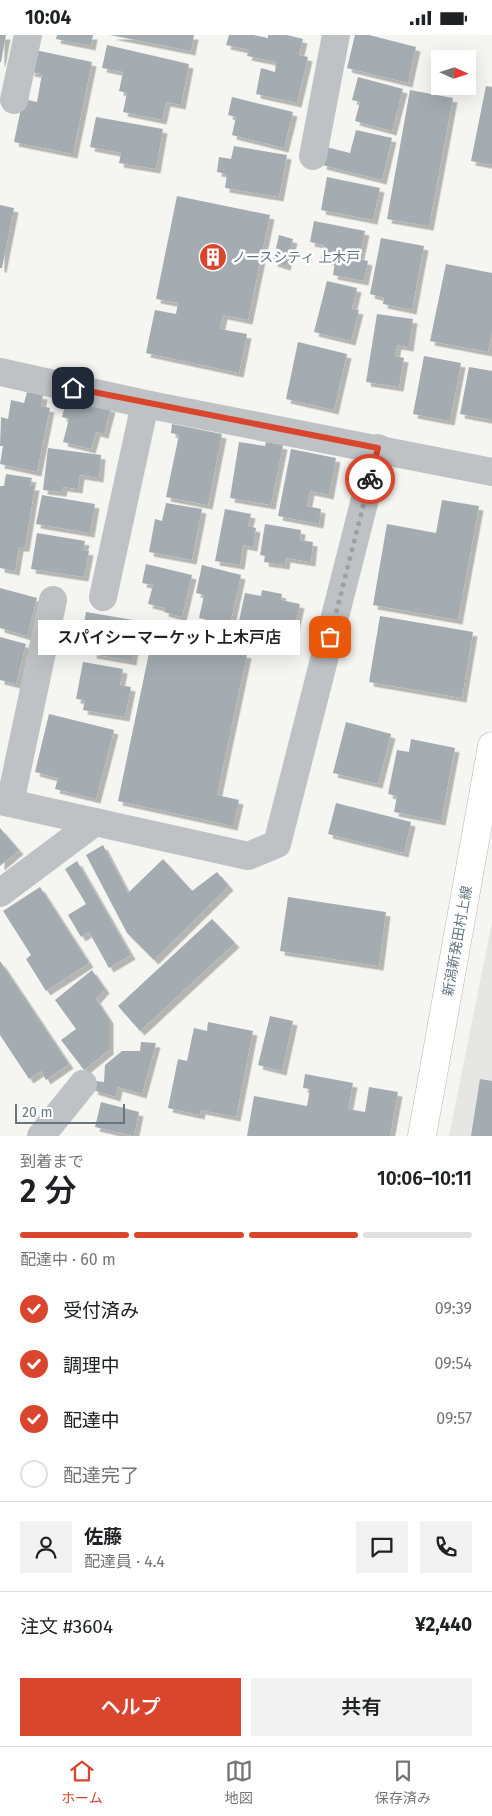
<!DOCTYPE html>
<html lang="ja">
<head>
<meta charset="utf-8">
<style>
  body { margin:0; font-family:"Fira Sans","Noto Sans JP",sans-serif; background:#f2f2f2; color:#202124; height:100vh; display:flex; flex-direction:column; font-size:19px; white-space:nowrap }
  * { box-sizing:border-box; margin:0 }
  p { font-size:16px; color:#757577 }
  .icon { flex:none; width:28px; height:28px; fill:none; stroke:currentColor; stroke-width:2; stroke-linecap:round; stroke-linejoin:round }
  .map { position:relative; height:1101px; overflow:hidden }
  .details { display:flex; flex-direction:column; background:#fff; flex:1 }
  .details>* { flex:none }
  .needle { width:32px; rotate:93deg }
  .buttons { position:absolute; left:431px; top:15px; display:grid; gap:10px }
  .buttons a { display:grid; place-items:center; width:45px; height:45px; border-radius:0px; background:#fff; box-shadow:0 5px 20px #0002; font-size:25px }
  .scale { position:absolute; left:15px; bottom:12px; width:110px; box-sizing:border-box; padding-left:5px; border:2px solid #667781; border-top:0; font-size:14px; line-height:18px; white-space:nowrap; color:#667781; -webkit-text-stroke:4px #fff; paint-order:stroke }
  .pin { position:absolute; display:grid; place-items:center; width:42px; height:42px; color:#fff; margin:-21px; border-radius:10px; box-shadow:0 2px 8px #0006 }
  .courier { position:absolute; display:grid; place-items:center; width:50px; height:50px; margin:-25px; border:4px solid #d9462d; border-radius:50%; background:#fff; color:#222; box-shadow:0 1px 6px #0007 }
  .bubble { position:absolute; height:35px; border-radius:0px; background:#fff; box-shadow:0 5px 20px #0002; font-size:16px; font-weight:600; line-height:35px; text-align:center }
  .summary em { font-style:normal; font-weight:600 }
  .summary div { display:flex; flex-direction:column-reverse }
  .summary { display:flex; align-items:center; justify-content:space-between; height:85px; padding:0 20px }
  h1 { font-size:32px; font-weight:600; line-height:38px }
  .bar { display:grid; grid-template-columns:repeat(4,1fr); gap:8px 5px; align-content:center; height:60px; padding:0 20px }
  .bar i { height:6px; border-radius:4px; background:#e0e0e0 }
  .bar .on { background:#d9462d }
  .bar p { grid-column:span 4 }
  .line { display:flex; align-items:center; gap:12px; padding:0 20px; border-top:1px solid #e0e0e0 }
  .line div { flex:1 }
  .round { display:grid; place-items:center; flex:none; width:52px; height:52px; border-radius:0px; background:#f2f2f2 }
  ol { padding:0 20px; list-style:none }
  li { display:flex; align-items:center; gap:15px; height:55px }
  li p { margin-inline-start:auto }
  li .icon { padding:5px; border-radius:50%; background:#d9462d; color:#fff; stroke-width:4 }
  li:last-child { color:#757577 }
  li i { width:28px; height:28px; border:2px solid #e0e0e0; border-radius:50% }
  .primary-button { display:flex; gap:10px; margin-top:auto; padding:10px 20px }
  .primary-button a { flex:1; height:58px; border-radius:0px; background:#d9462d; color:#fff; font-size:20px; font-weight:600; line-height:58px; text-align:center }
  .primary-button a+a { background:#f2f2f2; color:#202124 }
  .status { display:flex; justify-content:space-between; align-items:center; height:35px; padding:0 25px; background:#fff; direction:ltr }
  .status svg { height:14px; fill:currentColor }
  .dock { display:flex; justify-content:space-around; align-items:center; height:70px; border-top:1px solid #e0e0e0; background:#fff; font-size:14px; color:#757577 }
  .dock a { display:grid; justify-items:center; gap:2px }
  .dock .on { color:#d9462d }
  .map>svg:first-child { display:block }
</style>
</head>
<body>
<div class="status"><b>10:04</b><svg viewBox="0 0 49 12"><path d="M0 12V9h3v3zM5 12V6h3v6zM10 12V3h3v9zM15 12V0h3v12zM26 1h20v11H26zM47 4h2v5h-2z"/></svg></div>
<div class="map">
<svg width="492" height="1101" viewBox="0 0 492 1101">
  <defs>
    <filter id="shadow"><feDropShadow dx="4.5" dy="4.5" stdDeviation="0" flood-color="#0004"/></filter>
  </defs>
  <rect width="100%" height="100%" fill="#f5f5f2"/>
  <path fill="#e6e6e5" d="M492 887V1101H449Z"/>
  <g fill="#a4acb1" filter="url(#shadow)">
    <path d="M0 0H6L1 27H0Z"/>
    <path d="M57 0H93L91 11 56 4Z"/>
    <path d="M110 0H194L191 16Z"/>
    <path d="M229 0H253L268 3V0H287L303 4 299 20 308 22 297 68 256 59 261 33 275 37 276 27 247 21 249 15 226 10Z"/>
    <path d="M355 0H369L416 12 408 48 347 33Z"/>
    <path d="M107 10 189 29 181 70 166 67 162 85 123 77 127 58 119 56 123 37 102 33Z"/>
    <path d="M35 15 92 27 73 119 14 107 23 64 37 67 42 39 30 37Z"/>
    <path d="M358 42 403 54 392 96 355 86 360 67 352 65Z"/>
    <path d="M486 51 492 52V130L471 126Z"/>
    <path d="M410 55 453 63 429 191 387 184Z"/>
    <path d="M232 62 293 77 284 113 232 100 236 82 228 80Z"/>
    <path d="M96 82 163 94 156 134 119 128 121 118 90 112Z"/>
    <path d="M356 95 392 103 382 145 322 130 326 112 350 118Z"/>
    <path d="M234 111 287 120 279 162 225 153 227 139 217 137 219 122 231 124Z"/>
    <path d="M327 142 380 153 373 185 321 175Z"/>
    <path d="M177 161 270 180 248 285 223 280 220 294 247 299 239 338 146 318 155 275 176 279 178 268 156 264Z"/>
    <path d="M0 170 14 173 2 233H0Z"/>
    <path d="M314 186 365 196 359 224 368 226 364 246 333 240 335 227 321 224 324 210 310 207Z"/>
    <path d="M279 200 293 204 286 231 273 227Z"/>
    <path d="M381 203 424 211 412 275 383 269 384 263 370 259Z"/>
    <path d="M446 229 492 238V297L488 317 430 306Z"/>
    <path d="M327 246 357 253 352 274 359 275 351 306 314 297Z"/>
    <path d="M377 279 413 284 409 312 397 310 395 321 404 323 399 352 366 347Z"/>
    <path d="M298 307 347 319 334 375 286 364Z"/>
    <path d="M424 321 461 328 450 386 413 379Z"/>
    <path d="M469 332 492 336V385L460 379Z"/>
    <path d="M27 357 43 360 41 371 50 373 37 437 0 429 3 411H0L1 382 8 384 11 365 24 368Z"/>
    <path d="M67 362 111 373 104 399 96 397 91 414 63 407 69 384 62 382Z"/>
    <path d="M172 389 222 399 208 470 166 462 179 400 171 398Z"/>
    <path d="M239 407 265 411 266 407 283 410 271 470 230 463Z"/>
    <path d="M48 413 101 420 99 443 80 440 78 454 63 452 62 457 43 455Z"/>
    <path d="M291 414 336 423 329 460 310 456 307 471 321 474 319 489 278 481Z"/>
    <path d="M6 439 32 443 30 451H35L25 512H19L15 536 0 533V451H4Z"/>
    <path d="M42 460 95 469 90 498 36 489Z"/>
    <path d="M442 465 479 471 458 585 373 570 387 489 436 498Z"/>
    <path d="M166 468 202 474 192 525 149 517 155 484 162 486Z"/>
    <path d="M225 474 251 479 248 491 256 493 253 512 243 510 240 530 215 526Z"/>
    <path d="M265 489 301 495 300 505 313 507 311 527 286 523 285 530 264 527 265 521 260 520Z"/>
    <path d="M37 498 85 506 83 515 89 516 84 542 31 534Z"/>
    <path d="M146 529 192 540 182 582 164 577 165 573 148 569 153 550 142 548Z"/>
    <path d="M202 530 241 540 230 590 199 583 204 560 196 558Z"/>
    <path d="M0 553 37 563 27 601 0 593Z"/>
    <path d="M262 555 282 559 281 565 300 569 294 595 283 592 281 598 272 597 271 602 237 595 245 558 261 561Z"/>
    <path d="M86 577 139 586 132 626 92 619 95 604 82 602Z"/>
    <path d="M380 581 473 597 462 663 369 647Z"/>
    <path d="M153 599 247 619 217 760 239 765 233 791 118 766Z"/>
    <path d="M0 602 26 609 16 649 0 645Z"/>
    <path d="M83 627 123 634 120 650 131 652 125 682 83 675 85 665 76 664Z"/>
    <path d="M49 679 114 695 96 764 55 754 58 743 35 737Z"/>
    <path d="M346 687 391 699 378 749 333 738Z"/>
    <path d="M411 704 455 713 441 786 394 777 397 761 388 759 397 715 409 717Z"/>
    <path d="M336 768 411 787 404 818 328 799Z"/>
    <path d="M0 793 19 815 0 831Z"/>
    <path d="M103 810 128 858 163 824 192 856 217 837 229 851 154 925 127 898 86 820Z"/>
    <path d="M77 826 131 920 109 933 89 897 81 902 68 880 86 869 65 834Z"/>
    <path d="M40 852 89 928 46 956 26 924 31 920 3 876Z"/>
    <path d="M288 862 386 877 379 931 280 916Z"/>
    <path d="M212 884 235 908 140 996 118 971Z"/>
    <path d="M0 926 69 1029 46 1045 41 1036 29 1044 0 1000Z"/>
    <path d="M92 935 105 954 96 964 109 984V1015L84 1035 61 1005 76 994 55 965Z"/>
    <path d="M270 981 293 986 282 1036 258 1030Z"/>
    <path d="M208 987 253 996 236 1082 201 1075 200 1080 168 1073 178 1024 187 1026 194 993 207 996Z"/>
    <path d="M141 1007 156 1008 142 1059 118 1052 116 1062 93 1055 96 1046 104 1047 105 1030 122 1016H140Z"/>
    <path d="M305 1039 353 1048 348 1074 365 1077 369 1052 398 1057 390 1101H247L254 1061 307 1071 310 1054 303 1053Z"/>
    <path d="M480 1044 492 1046V1101H471Z"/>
    <path d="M101 1067 139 1077 134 1101 95 1092Z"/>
  </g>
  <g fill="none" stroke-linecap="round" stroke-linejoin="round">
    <g stroke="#b2b6b9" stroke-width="29">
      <path id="major" d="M422 1101 492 711"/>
    </g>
    <g stroke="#bec2c5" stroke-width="28">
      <path d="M14 65 28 0"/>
      <path d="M313 121 336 0"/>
      <path d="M0 337 145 369 492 437"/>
      <path d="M103 562 145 369"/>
      <path d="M0 766 248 821 277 809 378 413"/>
      <path d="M10 768 53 565"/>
      <path d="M0 858 95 787"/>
      <path d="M41 1101 83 1049"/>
    </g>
    <use href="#major" stroke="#fff" stroke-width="28"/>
  </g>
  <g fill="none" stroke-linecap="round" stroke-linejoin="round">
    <path stroke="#98a3a9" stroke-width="5" stroke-dasharray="0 9" d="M330 602 370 444"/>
    <path stroke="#d9462d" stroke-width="6" d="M73 353 378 413 370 444"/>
  </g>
  <defs>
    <g id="building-disc" transform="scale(1.4375)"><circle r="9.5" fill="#d9462d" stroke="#fff"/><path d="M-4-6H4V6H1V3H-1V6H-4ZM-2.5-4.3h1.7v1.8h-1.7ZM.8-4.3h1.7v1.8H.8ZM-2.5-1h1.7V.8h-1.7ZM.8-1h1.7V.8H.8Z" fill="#fff"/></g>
  </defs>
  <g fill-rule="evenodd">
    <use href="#building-disc" x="213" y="222"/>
  </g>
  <g text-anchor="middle" stroke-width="5" stroke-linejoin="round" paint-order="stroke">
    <g font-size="14" fill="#667781" stroke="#fff" text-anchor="start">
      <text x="232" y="227">ノースシティ 上木戸</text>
    </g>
    <g font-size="14" fill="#667781" stroke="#fff">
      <text transform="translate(457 906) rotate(-80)" y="5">新潟新発田村上線</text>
    </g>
  </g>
</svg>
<div class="buttons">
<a><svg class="needle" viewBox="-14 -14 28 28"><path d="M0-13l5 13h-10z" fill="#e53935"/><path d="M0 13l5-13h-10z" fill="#757577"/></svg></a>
</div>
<div class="scale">20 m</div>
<div class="pin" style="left:330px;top:602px;background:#ea580c"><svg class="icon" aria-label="bag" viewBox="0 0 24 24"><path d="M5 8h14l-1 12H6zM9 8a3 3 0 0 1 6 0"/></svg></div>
<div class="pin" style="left:73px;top:353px;background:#1f2937"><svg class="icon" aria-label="home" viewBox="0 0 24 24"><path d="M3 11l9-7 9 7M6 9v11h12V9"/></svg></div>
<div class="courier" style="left:370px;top:444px"><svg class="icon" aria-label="bike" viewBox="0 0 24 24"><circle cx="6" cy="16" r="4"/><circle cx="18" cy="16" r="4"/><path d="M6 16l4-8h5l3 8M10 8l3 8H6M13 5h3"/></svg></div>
<div class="bubble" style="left:38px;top:585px;width:262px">スパイシーマーケット上木戸店</div>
</div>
<section class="details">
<div class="summary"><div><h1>2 分</h1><p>到着まで</p></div><em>10:06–10:11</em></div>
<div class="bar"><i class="on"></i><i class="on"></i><i class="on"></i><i></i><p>配達中 · 60 m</p></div>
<ol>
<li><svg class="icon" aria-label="check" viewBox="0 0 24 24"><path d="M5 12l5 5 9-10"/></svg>受付済み<p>09:39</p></li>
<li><svg class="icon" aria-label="check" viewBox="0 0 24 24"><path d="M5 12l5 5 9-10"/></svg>調理中<p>09:54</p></li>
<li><svg class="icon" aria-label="check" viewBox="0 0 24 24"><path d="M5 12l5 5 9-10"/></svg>配達中<p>09:57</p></li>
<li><i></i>配達完了</li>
</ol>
<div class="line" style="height:90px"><a class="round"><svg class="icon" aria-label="person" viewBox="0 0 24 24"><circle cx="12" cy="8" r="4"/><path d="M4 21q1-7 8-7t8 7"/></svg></a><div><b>佐藤</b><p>配達員 · 4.4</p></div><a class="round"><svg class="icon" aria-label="chat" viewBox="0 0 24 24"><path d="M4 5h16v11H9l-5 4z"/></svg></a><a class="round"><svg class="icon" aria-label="phone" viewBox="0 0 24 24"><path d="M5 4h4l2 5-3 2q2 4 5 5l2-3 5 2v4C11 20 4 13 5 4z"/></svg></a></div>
<div class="line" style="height:65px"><div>注文 #3604</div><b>¥2,440</b></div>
<div class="primary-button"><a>ヘルプ</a><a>共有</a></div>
</section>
<nav class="dock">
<a class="on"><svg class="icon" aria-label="home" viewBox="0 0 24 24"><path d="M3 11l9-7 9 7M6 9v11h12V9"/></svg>ホーム</a>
<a><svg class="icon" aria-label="map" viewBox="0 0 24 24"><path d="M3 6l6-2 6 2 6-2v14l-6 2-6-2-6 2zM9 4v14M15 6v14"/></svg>地図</a>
<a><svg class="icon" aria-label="saved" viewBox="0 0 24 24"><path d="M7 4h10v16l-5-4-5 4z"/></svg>保存済み</a>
</nav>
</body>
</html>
